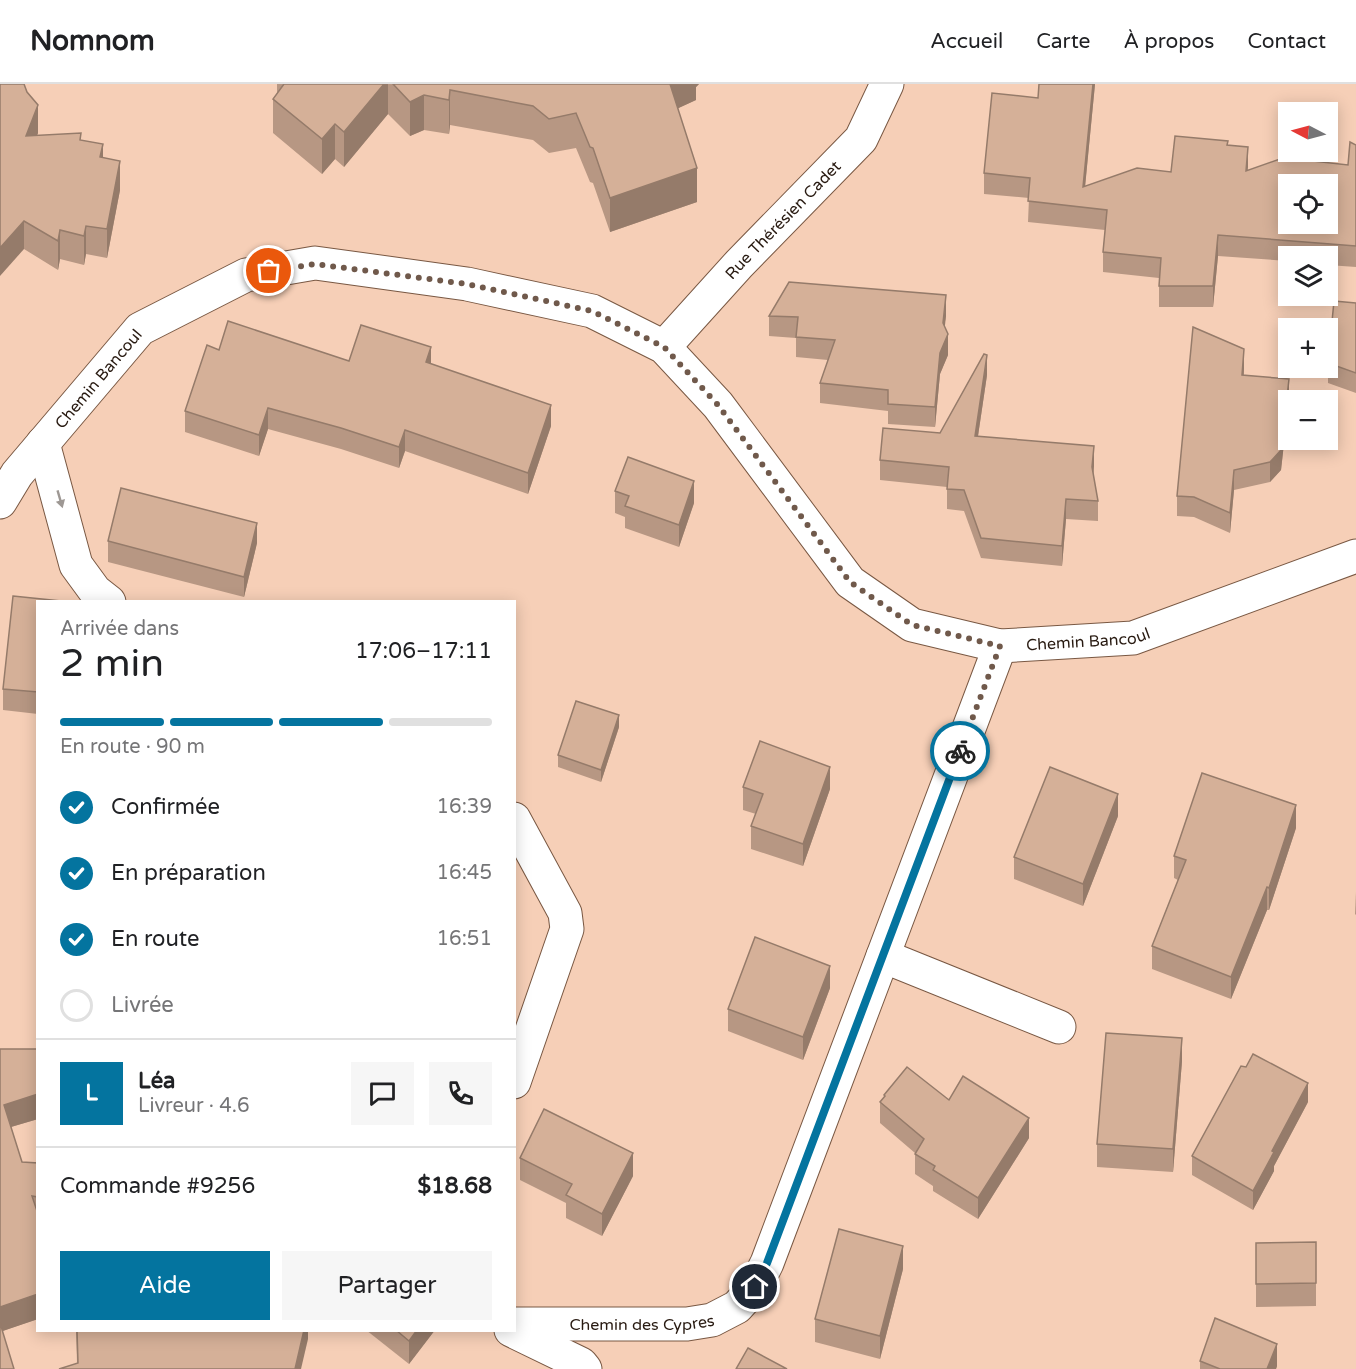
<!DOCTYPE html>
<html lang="fr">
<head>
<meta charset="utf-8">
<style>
  body { margin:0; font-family:"Varela Round",sans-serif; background:#f6f6f6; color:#202124; height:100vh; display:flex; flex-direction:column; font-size:22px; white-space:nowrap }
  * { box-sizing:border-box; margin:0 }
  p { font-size:20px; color:#757577 }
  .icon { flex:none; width:33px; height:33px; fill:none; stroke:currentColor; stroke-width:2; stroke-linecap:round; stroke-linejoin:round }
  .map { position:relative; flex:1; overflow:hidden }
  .panel { position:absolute; left:36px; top:516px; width:480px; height:732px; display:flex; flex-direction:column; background:#fff; border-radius:0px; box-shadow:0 3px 15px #0003 }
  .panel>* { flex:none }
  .needle { width:39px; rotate:276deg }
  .fabs { position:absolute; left:1278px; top:18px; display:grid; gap:12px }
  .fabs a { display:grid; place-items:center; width:60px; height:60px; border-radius:0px; background:#fff; box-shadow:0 3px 15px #0003; font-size:30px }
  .pin { position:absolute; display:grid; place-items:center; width:51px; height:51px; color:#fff; margin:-26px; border:3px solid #fff; border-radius:50%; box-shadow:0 2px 6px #0007 }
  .courier { position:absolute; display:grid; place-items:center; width:60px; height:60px; margin:-30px; border:4px solid #04749f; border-radius:50%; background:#fff; color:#222; box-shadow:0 2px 8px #0007 }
  .summary em { font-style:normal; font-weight:600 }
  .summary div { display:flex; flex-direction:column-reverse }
  .summary { display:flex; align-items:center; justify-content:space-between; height:102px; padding:0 24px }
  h1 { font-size:39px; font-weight:600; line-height:45px }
  .bar { display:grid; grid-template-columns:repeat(4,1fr); gap:9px 6px; align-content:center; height:72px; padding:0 24px }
  .bar i { height:8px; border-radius:4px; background:#e0e0e0 }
  .bar .selected { background:#04749f }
  .bar p { grid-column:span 4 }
  .line { display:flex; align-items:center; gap:15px; padding:0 24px; border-top:2px solid #e0e0e0 }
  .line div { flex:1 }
  .round { display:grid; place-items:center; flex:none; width:63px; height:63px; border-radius:0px; background:#f6f6f6 }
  ol { padding:0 24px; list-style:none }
  li { display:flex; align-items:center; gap:18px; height:66px }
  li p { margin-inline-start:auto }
  li .icon { padding:6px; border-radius:50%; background:#04749f; color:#fff; stroke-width:4 }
  li:last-child { color:#757577 }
  li i { width:33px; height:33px; border:3px solid #e0e0e0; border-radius:50% }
  .cta { display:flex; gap:12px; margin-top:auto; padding:12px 24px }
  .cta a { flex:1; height:69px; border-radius:0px; background:#04749f; color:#fff; font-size:24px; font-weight:600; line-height:69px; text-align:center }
  .cta a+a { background:#f6f6f6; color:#202124 }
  header { display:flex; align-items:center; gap:36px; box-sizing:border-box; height:84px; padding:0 30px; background:#fff; border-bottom:2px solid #e0e0e0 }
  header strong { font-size:28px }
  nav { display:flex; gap:33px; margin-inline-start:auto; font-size:21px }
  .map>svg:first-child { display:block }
</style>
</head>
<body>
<header>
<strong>Nomnom</strong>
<nav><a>Accueil</a><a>Carte</a><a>À propos</a><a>Contact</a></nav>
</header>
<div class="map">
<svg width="1356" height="1285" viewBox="0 0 1356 1285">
  <rect width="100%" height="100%" fill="#f6cfb7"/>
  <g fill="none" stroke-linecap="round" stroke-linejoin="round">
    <g stroke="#795843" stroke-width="35">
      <g id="minor">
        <path id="s1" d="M664 263 739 180 861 55 887 0"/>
        <path d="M43 359 76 481 95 507 109 518"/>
        <path d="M514 735 565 829 567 845 514 998"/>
        <path d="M883 872 1059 943"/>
        <path id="s2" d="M514 1240H687L712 1236 737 1223 755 1203 767 1179 1000 562"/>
        <path d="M511 1246 581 1280 585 1285"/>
      </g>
    </g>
    <g stroke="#795843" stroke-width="35">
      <g id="secondary">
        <path id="s3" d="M0 418 17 390 140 245 246 191 315 179 467 200 592 227 664 263 718 321 850 498 912 541 1000 562 1133 554 1356 472"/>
      </g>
    </g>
    <use href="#minor" stroke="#fff" stroke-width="33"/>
    <use href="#secondary" stroke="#fff" stroke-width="33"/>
  </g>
  <g fill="#b79783">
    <path d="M0 0 38 49 37 51 81 56 103 74 120 106 107 174 86 170 84 181 60 175 58 186 24 165Z"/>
    <path d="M277 0H699L696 3V16L678 24 697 118 610 148 593 99 590 98 576 64 549 69 533 56 450 41 449 50 424 46 410 52 388 30 344 83 335 75 322 90 273 49V15L277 10Z"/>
    <path d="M1095 0 1085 102 1171 88 1228 61 1248 86 1304 76 1348 81 1356 61V183L1328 181V172H1288V177L1218 172 1213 223H1159V194L1103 188V168L1105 146 1028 138 1029 114 984 110V89L1038 14Z"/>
    <path d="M1356 219V309L1328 299V279Z"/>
    <path d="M769 232H946L944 243 948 271 940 290 935 343 888 340V327L820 319V299L828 276 796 273V254L769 252Z"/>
    <path d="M219 266 349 277 431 280 551 342 528 410 405 367 399 384 341 365 268 345 259 372 185 348V327Z"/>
    <path d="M1244 285V291L1289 315 1281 386 1270 398 1234 406 1230 449 1194 433 1177 432V412Z"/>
    <path d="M987 291 978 352 1094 382 1093 391 1098 417V437L1066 435 1062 482 981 474 964 427 947 425V403L880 396V376L940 349Z"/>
    <path d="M615 407 694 419 679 463 625 444V433L615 429Z"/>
    <path d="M108 457 257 459 244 513 108 478Z"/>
    <path d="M38 518V630L3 626V605Z"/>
    <path d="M619 643 601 698 558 683V671Z"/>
    <path d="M743 703 830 705 803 782 751 765V742L756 730 743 726Z"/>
    <path d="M1118 732 1083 822 1014 795V773Z"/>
    <path d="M1296 744 1269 826H1267L1231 915 1152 885V862L1178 796 1174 794V772Z"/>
    <path d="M1356 808V831L1355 830Z"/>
    <path d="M830 904 803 976 728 947V925Z"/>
    <path d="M0 965H38V1035L11 1043 22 1078 38 1079V1235L2 1247 0 1285Z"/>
    <path d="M1182 977 1173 1088 1097 1083V1060Z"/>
    <path d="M884 1011 949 1016 1029 1054 978 1135 933 1107V1102L915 1090V1069L880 1039V1018L884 1013Z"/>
    <path d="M1308 1018 1274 1082V1087L1253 1126 1192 1091V1072Z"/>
    <path d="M520 1074 633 1092 602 1152 566 1134V1119L520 1096Z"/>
    <path d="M1316 1158V1222L1256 1223V1159Z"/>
    <path d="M903 1185 880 1275 815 1258V1235Z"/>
    <path d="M76 1246H308V1255L77 1279Z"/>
    <path d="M366 1246H435L409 1280Z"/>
    <path d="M1200 1277 1277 1282 1276 1285H1200Z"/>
  </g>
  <g fill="#957b6a">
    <path d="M384 0H388V30L344 83V48Z"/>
    <path d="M668 0H699L696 3V16L668 29Z"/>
    <path d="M1093 0H1095L1083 124V103Z"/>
    <path d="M450 6V41L449 50V16Z"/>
    <path d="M424 11V46L410 52V18Z"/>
    <path d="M38 21V49L26 81V52Z"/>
    <path d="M335 40V75L322 90V55Z"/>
    <path d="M103 60V89L100 73Z"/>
    <path d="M1248 63V83L1246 108V87Z"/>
    <path d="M120 77V106L107 174V145Z"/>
    <path d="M697 84V118L610 148V114Z"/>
    <path d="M24 137V165L0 192V164Z"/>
    <path d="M86 142V170L84 181V152Z"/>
    <path d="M60 146V175L58 186V157Z"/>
    <path d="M1218 151V172L1213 223V202Z"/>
    <path d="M946 211V232L943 259V239Z"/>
    <path d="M948 250V271L940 290 935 343V323L940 269Z"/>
    <path d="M431 263V284L426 278Z"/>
    <path d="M1244 265V285L1242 311V291Z"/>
    <path d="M987 271V291L975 372V352Z"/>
    <path d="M1289 295V315L1281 386 1270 398V378Z"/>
    <path d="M551 321V342L528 410V389Z"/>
    <path d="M268 324V345L259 372V351Z"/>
    <path d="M405 346V367L399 384V363Z"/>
    <path d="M1094 362V382L1092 403V383Z"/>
    <path d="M1234 386V406L1230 449V429Z"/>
    <path d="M694 397V419L679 463V441Z"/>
    <path d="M1066 415V435L1062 482V462Z"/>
    <path d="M257 439V459L244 513V493Z"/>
    <path d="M619 631V643L601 698V686Z"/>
    <path d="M830 683V705L803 782V760Z"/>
    <path d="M1118 710V732L1083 822V800Z"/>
    <path d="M1296 721V744L1269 826V804Z"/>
    <path d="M1267 803V826L1231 915V893Z"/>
    <path d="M830 882V904L803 976V953Z"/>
    <path d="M1182 954V977L1173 1088V1065Z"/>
    <path d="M1308 999V1018L1274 1082V1087L1253 1126V1107L1272 1067Z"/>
    <path d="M38 1010V1035L4 1045V1021Z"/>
    <path d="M1029 1034V1054L978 1135V1114Z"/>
    <path d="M633 1069V1092L602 1152V1130Z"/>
    <path d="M903 1162V1185L880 1275V1252Z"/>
    <path d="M38 1210V1235L0 1248V1223Z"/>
    <path d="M304 1246H308V1255L301 1285H295Z"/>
    <path d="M417 1246H435L409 1280V1257Z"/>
    <path d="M1277 1260V1282L1276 1285H1267Z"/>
  </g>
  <g fill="#d5b098" stroke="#957b6a" stroke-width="1.5" fill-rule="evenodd">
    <path d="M0 0H24L27 8 38 21 26 52 81 49 80 56 103 60 100 73 120 77 107 145 86 142 84 152 60 146 58 157 24 137 0 164Z"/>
    <path d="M284 0H384L344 48 335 40 322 55 273 15Z"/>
    <path d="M393 0H670L697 84 610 114 593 64 590 63 576 29 549 35 533 22 450 6 449 16 424 11 410 18Z"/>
    <path d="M1039 0H1093L1083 103 1137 84 1171 88 1175 52 1228 57 1227 61 1248 63 1246 87 1294 70 1304 76 1348 81 1350 58 1356 61V162L1218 151 1213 202H1159L1161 174 1103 168 1107 126 1028 117 1030 94 984 89 992 9 1038 14ZM1288 100H1328V140H1288Z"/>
    <path d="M789 198 946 211 943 239 948 250 940 269 935 323 888 320V306L820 299 835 256 796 253 798 233 769 232Z"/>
    <path d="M1334 217 1356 219V289L1328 279Z"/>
    <path d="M228 237 349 277 361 241 431 263 426 278 551 321 528 389 405 346 399 363 341 344 268 324 259 351 185 327 207 261 219 266Z"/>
    <path d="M1193 243 1244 265 1242 291 1289 295 1281 366 1270 378 1234 386 1230 429 1194 413 1177 412Z"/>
    <path d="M984 270 987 271 975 352 1094 362 1092 383 1098 417 1066 415 1062 462 981 454 964 406 947 405 949 383 880 376 883 344 940 349Z"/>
    <path d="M628 373 694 397 679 441 625 422 629 412 615 407Z"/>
    <path d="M121 404 257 439 244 493 108 457Z"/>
    <path d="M13 512 71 518H38V608L3 605Z"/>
    <path d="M576 617 619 631 601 686 558 671Z"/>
    <path d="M760 657 830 683 803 760 751 742 763 710 743 703Z"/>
    <path d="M1050 683 1118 710 1083 800 1014 773Z"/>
    <path d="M1202 689 1296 721 1269 804 1267 803 1231 893 1152 862 1186 776 1174 772Z"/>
    <path d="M755 853 830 882 803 953 728 925Z"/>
    <path d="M1106 949 1182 954 1173 1065 1097 1060Z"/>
    <path d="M0 965H38V1010L4 1021 22 1078 38 1079V1113L32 1112 38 1130V1210L0 1223Z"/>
    <path d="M1253 970 1308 999 1272 1067 1274 1068 1253 1107 1192 1072 1241 982 1246 983Z"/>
    <path d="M907 983 949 1016 963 992 1029 1034 978 1114 933 1086 935 1082 915 1070 924 1055 880 1018 885 1012 884 1011Z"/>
    <path d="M544 1025 633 1069 602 1130 566 1111 572 1100 520 1074Z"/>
    <path d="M839 1145 903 1162 880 1252 815 1235Z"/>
    <path d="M1316 1158V1199L1256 1200V1159Z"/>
    <path d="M1215 1234 1277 1260 1267 1285H1220L1200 1277Z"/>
    <path d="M0 1239 14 1285H0Z"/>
    <path d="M77 1246H304L295 1285H59L78 1279Z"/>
    <path d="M396 1246H417L409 1257Z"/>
    <path d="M748 1264 787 1285H736Z"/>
  </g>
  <defs><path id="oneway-solid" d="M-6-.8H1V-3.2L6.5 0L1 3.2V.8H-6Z" transform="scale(1.5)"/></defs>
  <use fill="#9e9894" href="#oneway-solid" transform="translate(60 415) rotate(74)"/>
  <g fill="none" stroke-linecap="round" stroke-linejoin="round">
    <path stroke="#70594b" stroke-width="6" stroke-dasharray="0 10.8" d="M269 187 315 180 467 200 592 227 664 263 718 321 850 498 912 541 1000 562 960 667"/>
    <path stroke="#04749f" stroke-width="8" d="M755 1203 767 1179 960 667"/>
  </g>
  <g text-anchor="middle" stroke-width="6" stroke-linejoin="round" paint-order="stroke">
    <g font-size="16" fill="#281a11" stroke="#fff7f2">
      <text dy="6" stroke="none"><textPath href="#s1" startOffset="174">Rue Thérésien Cadet</textPath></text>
      <text dy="6" stroke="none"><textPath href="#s3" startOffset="158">Chemin Bancoul</textPath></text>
      <text dy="6" stroke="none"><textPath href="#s3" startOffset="1328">Chemin Bancoul</textPath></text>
      <text dy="6" stroke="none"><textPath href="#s2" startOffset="128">Chemin des Cypres</textPath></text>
    </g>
  </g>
</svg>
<div class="fabs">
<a><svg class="needle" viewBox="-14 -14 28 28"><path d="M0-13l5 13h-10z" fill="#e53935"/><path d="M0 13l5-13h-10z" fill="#757577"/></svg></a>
<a><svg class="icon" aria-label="locate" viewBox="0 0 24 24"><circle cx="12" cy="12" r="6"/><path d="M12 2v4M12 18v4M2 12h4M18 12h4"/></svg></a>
<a><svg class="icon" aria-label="layers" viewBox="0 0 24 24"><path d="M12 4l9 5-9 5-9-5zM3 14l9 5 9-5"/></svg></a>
<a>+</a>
<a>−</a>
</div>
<div class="pin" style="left:269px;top:187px;background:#ea580c"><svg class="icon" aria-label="bag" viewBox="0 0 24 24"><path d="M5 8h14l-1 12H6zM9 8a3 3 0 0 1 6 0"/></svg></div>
<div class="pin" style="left:755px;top:1203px;background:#1f2937"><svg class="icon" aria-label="home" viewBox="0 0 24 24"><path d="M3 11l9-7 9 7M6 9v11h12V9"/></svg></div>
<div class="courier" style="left:960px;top:667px"><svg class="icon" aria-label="bike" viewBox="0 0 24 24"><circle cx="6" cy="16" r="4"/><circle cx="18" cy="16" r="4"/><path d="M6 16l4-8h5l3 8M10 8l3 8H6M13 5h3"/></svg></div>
<section class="panel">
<div class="summary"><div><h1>2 min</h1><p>Arrivée dans</p></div><em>17:06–17:11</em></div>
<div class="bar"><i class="selected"></i><i class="selected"></i><i class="selected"></i><i></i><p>En route · 90 m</p></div>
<ol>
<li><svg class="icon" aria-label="check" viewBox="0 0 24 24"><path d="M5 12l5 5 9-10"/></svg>Confirmée<p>16:39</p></li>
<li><svg class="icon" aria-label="check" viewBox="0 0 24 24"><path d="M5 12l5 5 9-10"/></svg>En préparation<p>16:45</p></li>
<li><svg class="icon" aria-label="check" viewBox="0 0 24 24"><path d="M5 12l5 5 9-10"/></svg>En route<p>16:51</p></li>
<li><i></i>Livrée</li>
</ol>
<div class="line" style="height:108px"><b class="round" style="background:#04749f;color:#fff">L</b><div><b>Léa</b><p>Livreur · 4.6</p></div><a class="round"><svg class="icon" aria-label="chat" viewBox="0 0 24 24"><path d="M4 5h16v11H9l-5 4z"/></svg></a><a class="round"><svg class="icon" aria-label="phone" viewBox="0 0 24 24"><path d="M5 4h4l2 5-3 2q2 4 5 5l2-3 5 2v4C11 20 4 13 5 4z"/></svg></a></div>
<div class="line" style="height:78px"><div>Commande #9256</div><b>$18.68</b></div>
<div class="cta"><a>Aide</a><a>Partager</a></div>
</section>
</div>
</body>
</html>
